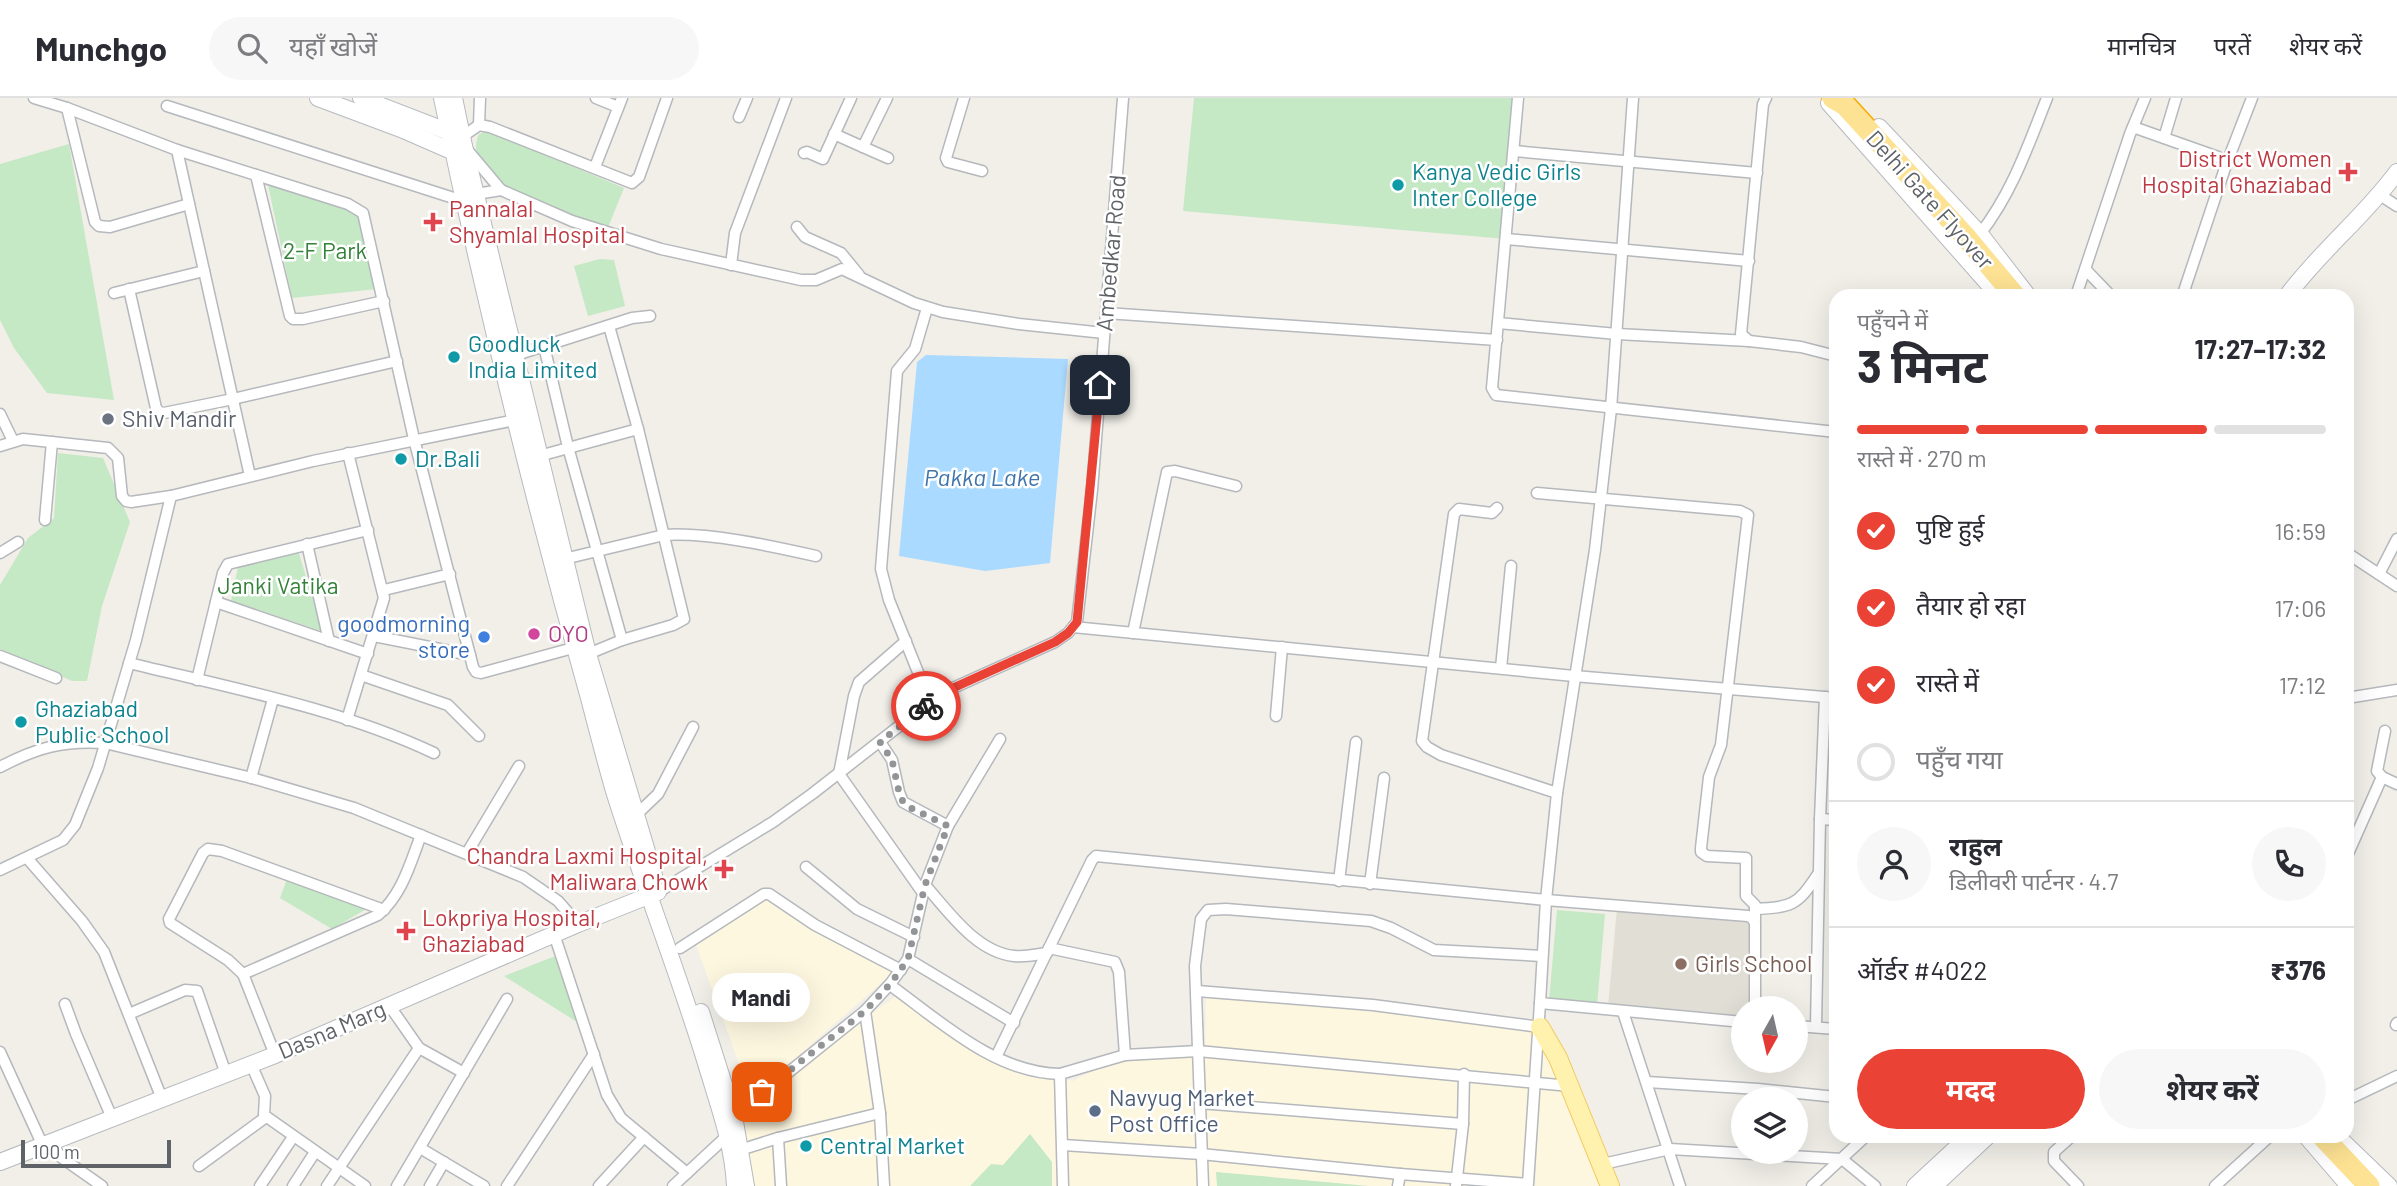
<!DOCTYPE html>
<html lang="hi">
<head>
<meta charset="utf-8">
<style>
  body { margin:0; font-family:Barlow,"Noto Sans Devanagari",sans-serif; background:#f7f7f7; color:#2b2b33; height:100vh; display:flex; flex-direction:column; font-size:26px; white-space:nowrap }
  * { box-sizing:border-box; margin:0 }
  p { font-size:23px; color:#7c7c81 }
  .icon { flex:none; width:38px; height:38px; fill:none; stroke:currentColor; stroke-width:2; stroke-linecap:round; stroke-linejoin:round }
  .map { position:relative; flex:1; overflow:hidden }
  .details { position:absolute; left:1829px; top:191px; width:525px; height:854px; display:flex; flex-direction:column; background:#fff; border-radius:21px; box-shadow:0 7px 28px #0002 }
  .details>* { flex:none }
  .needle { width:46px; rotate:188deg }
  .buttons { position:absolute; left:1731px; top:898px; display:grid; gap:14px }
  .buttons a { display:grid; place-items:center; width:77px; height:77px; border-radius:50%; background:#fff; box-shadow:0 7px 28px #0002; font-size:35px }
  .scale { position:absolute; left:21px; bottom:18px; width:150px; box-sizing:border-box; padding-left:7px; border:4px solid #5f6368; border-top:0; font-size:19px; line-height:24px; white-space:nowrap; color:#5f6368; -webkit-text-stroke:5px #fff; paint-order:stroke }
  .pin { position:absolute; display:grid; place-items:center; width:60px; height:60px; color:#fff; margin:-30px; border-radius:14px; box-shadow:0 4px 10px #0006 }
  .courier { position:absolute; display:grid; place-items:center; width:70px; height:70px; margin:-35px; border:5px solid #ea4335; border-radius:50%; background:#fff; color:#222; box-shadow:0 2px 9px #0007 }
  .bubble { position:absolute; height:49px; border-radius:24px; background:#fff; box-shadow:0 7px 28px #0002; font-size:23px; font-weight:700; line-height:49px; text-align:center }
  .head em { font-style:normal; font-weight:700 }
  .head div { display:flex; flex-direction:column-reverse }
  .head { display:flex; align-items:center; justify-content:space-between; height:119px; padding:0 28px }
  h1 { font-size:46px; font-weight:700; line-height:52px }
  .bar { display:grid; grid-template-columns:repeat(4,1fr); gap:10px 7px; align-content:center; height:84px; padding:0 28px }
  .bar i { height:9px; border-radius:5px; background:#e1e1e2 }
  .bar .active { background:#ea4335 }
  .bar p { grid-column:span 4 }
  .line { display:flex; align-items:center; gap:18px; padding:0 28px; border-top:2px solid #e1e1e2 }
  .line div { flex:1 }
  .round { display:grid; place-items:center; flex:none; width:74px; height:74px; border-radius:37px; background:#f7f7f7 }
  ol { padding:0 28px; list-style:none }
  li { display:flex; align-items:center; gap:21px; height:77px }
  li p { margin-inline-start:auto }
  li .icon { padding:7px; border-radius:50%; background:#ea4335; color:#fff; stroke-width:4 }
  li:last-child { color:#7c7c81 }
  li i { width:38px; height:38px; border:4px solid #e1e1e2; border-radius:50% }
  .action { display:flex; gap:14px; margin-top:auto; padding:14px 28px }
  .action a { flex:1; height:80px; border-radius:42px; background:#ea4335; color:#fff; font-size:28px; font-weight:700; line-height:80px; text-align:center }
  .action a+a { background:#f7f7f7; color:#2b2b33 }
  header { display:flex; align-items:center; gap:42px; box-sizing:border-box; height:98px; padding:0 35px; background:#fff; border-bottom:2px solid #e1e1e2 }
  header strong { font-size:33px }
  nav { display:flex; gap:38px; margin-inline-start:auto; font-size:24px }
  .search { width:490px; height:63px; background:#f7f7f7; display:flex; align-items:center; gap:18px; box-sizing:border-box; padding:0 24px; border-radius:38px; color:#7c7c81; font-size:26px }
  .map>svg:first-child { display:block }
</style>
</head>
<body>
<header>
<strong>Munchgo</strong>
<div class="search"><svg class="icon" aria-label="search" viewBox="0 0 24 24"><circle cx="10" cy="10" r="6"/><path d="M15 15l6 6"/></svg>यहाँ खोजें</div>
<nav><a>मानचित्र</a><a>परतें</a><a>शेयर करें</a></nav>
</header>
<div class="map">
<svg width="2397" height="1088" viewBox="0 0 2397 1088">
  <rect width="100%" height="100%" fill="#f1efe8"/>
  <g fill="#fef7e0">
    <path d="M769 800 895 873 751 999 695 844Z"/>
    <path d="M1206 890 1550 927 1607 1088H751L741 1016 859 923 903 894 990 950 1041 976 1073 983 1097 971 1122 963 1205 958Z"/>
  </g>
  <path fill="#e1ded6" d="M1617 810 1750 822 1749 910H1743V921L1608 909Z"/>
  <g fill="#c5e8c5">
    <path d="M1194 0H1518L1506 141 1183 113Z"/>
    <path d="M488 33 624 90 607 132C575 119 456 84 479 36Z"/>
    <path d="M69 46 114 302 47 295 14 250 0 222V66Z"/>
    <path d="M268 87 344 108 359 115 377 191 292 200Z"/>
    <path d="M600 161 614 162 625 208 588 218 574 168Z"/>
    <path d="M58 355 103 360 130 424 102 508 87 583H72L0 551V487L28 440 54 420Z"/>
    <path d="M298 452 322 532H319L231 503 238 469Z"/>
    <path d="M287 781 368 810 332 831 280 800Z"/>
    <path d="M1557 812 1605 816 1597 907 1549 903Z"/>
    <path d="M558 857 577 924 504 878Z"/>
    <path d="M1030 1036 1052 1064V1088H970L991 1066 1003 1067Z"/>
    <path d="M1216 1074 1369 1088H1217Z"/>
  </g>
  <path fill="#aadaff" d="M926 257 1068 261 1050 465 985 473 899 458 917 264Z"/>
  <g fill="none" stroke-linecap="round" stroke-linejoin="round">
    <g stroke="#b5b8bc" stroke-width="13">
      <g id="street">
        <path d="M34 0 67 10 177 52 348 106 363 115 414 341 473 569 476 574 481 575 573 550"/>
        <path d="M596 0 618 9"/>
        <path d="M964 0 946 60 948 64 982 73"/>
        <path d="M1518 0 1492 290 1496 297 1836 334"/>
        <path d="M1633 0 1611 311 1595 452 1557 695 1546 802 1540 905 1743 924"/>
        <path d="M1766 0 1763 6 1741 236 1749 243 1801 249 1836 258"/>
        <path d="M167 8 466 104"/>
        <path d="M67 10 95 124 99 128 110 129 189 106"/>
        <path d="M739 19 747 0"/>
        <path d="M479 27 480 0"/>
        <path d="M2133 29 2218 59 2226 67 2183 196 2180 198"/>
        <path d="M834 36 863 49 887 0"/>
        <path d="M462 39 479 27 490 29 632 85 639 79 667 0"/>
        <path d="M2164 40 2176 0"/>
        <path d="M863 49 888 60"/>
        <path d="M177 52 250 378"/>
        <path d="M1514 53 1757 75"/>
        <path d="M469 54 501 92"/>
        <path d="M804 55 807 54 823 61 851 0"/>
        <path d="M2226 67 2252 0"/>
        <path d="M595 69 622 0"/>
        <path d="M256 77 290 218 293 221H303L384 203"/>
        <path d="M470 97 501 92 572 123 661 151 801 182H816L842 171 914 205 943 214 1019 226 1104 235"/>
        <path d="M2380 97 2397 108"/>
        <path d="M797 129 805 139 841 155 859 177"/>
        <path d="M1980 136C2012 95 2028 48 2047 0"/>
        <path d="M1506 141 1749 163"/>
        <path d="M731 167 735 135 786 0"/>
        <path d="M2086 172 2111 198"/>
        <path d="M129 191 156 310 159 314 164 315 233 301 397 263"/>
        <path d="M114 195 204 173"/>
        <path d="M2076 198 2130 36 2145 0"/>
        <path d="M927 210 915 251 897 273 881 471 889 502 930 604"/>
        <path d="M1106 215 1497 242"/>
        <path d="M1498 225 1617 236 1749 243"/>
        <path d="M609 228 638 331"/>
        <path d="M544 248 568 349 622 542"/>
        <path d="M516 257 632 220 650 218"/>
        <path d="M0 316 13 343"/>
        <path d="M0 348 23 341 108 350 118 360 122 398 126 403 131 404 171 398 313 363 515 322"/>
        <path d="M539 358 638 331 684 521 673 527 622 542 588 556"/>
        <path d="M1537 395 1740 413 1748 417 1721 647 1709 679 1701 750V754L1707 758 1746 760V798L1755 807V822"/>
        <path d="M1497 410 1492 415 1459 411 1454 416 1422 643 1427 649 1441 657 1557 695"/>
        <path d="M45 422 52 344"/>
        <path d="M307 446 329 543"/>
        <path d="M0 455 18 444"/>
        <path d="M2347 455 2397 488"/>
        <path d="M564 461 664 437C708 434 772 448 816 458"/>
        <path d="M2379 476 2397 441"/>
        <path d="M384 492 450 476"/>
        <path d="M216 504 368 556"/>
        <path d="M1073 529 1574 578 1836 600"/>
        <path d="M1133 535 1167 374 1175 373 1236 388"/>
        <path d="M374 538 470 557"/>
        <path d="M906 543 859 584 854 598 839 676 923 795"/>
        <path d="M0 558 56 580"/>
        <path d="M129 565C231 590 338 610 434 655"/>
        <path d="M1501 570 1511 468"/>
        <path d="M361 577 448 607 479 638"/>
        <path d="M197 582 223 475 228 466 368 432"/>
        <path d="M2347 600 2397 592"/>
        <path d="M1276 618 1282 549"/>
        <path d="M347 622 384 500 348 355"/>
        <path d="M2385 633 2377 673 2382 679 2397 686"/>
        <path d="M880 644 892 662 899 694 903 704 948 728"/>
        <path d="M0 669C36 650 64 642 105 645L252 680 354 710 523 779 558 803 578 826"/>
        <path d="M251 680 273 601"/>
        <path d="M636 717 658 696 693 629"/>
        <path d="M1820 721 1836 722"/>
        <path d="M467 755 519 668"/>
        <path d="M2347 758 2382 679"/>
        <path d="M27 760 82 823 104 854 162 1001"/>
        <path d="M806 769 857 811 914 839"/>
        <path d="M0 772 63 742 75 727 98 670 136 542 171 398"/>
        <path d="M1339 783 1356 644"/>
        <path d="M1370 786 1384 680"/>
        <path d="M925 787C948 813 976 854 1014 858 1025 859 1036 857 1047 855"/>
        <path d="M660 793 773 724 812 696 930 604 953 590 1055 544 1068 535 1077 524 1092 392 1123 0"/>
        <path d="M1755 811C1792 809 1797 808 1818 776"/>
        <path d="M554 836 607 997 621 1020 687 1075"/>
        <path d="M680 850 764 796H769L815 827 901 872"/>
        <path d="M1049 850 1092 762 1096 758 1546 802 1748 818 1752 820 1755 825V910"/>
        <path d="M908 861 1014 925"/>
        <path d="M243 876 378 817C402 797 410 766 421 737"/>
        <path d="M890 887C940 923 995 975 1060 976"/>
        <path d="M1197 893 1373 907 1540 929"/>
        <path d="M65 906 76 936 112 1020"/>
        <path d="M389 907 419 950 464 975"/>
        <path d="M865 913 880 1015 884 1088"/>
        <path d="M1623 914 1680 1088"/>
        <path d="M129 916 185 892 197 893 226 976"/>
        <path d="M2396 927 2397 925"/>
        <path d="M1796 928 1836 931"/>
        <path d="M1816 929 1820 721 1825 599"/>
        <path d="M0 954 43 1048"/>
        <path d="M275 957 243 876 228 862 170 825 169 821 203 755 208 751 222 753 384 812"/>
        <path d="M996 959 1049 850 1115 864 1119 874 1125 957"/>
        <path d="M251 966 265 998 264 1017 365 1088"/>
        <path d="M1647 984 1758 991 1836 999"/>
        <path d="M2347 1002 2397 978"/>
        <path d="M1200 1005 1463 1026"/>
        <path d="M734 1018 865 913 891 885 908 861 925 787 948 728 1000 641"/>
        <path d="M2072 1038 2054 1054V1063L2078 1088"/>
        <path d="M778 1040 781 1088"/>
        <path d="M49 1044 62 1060 102 1088"/>
        <path d="M1063 1047 1201 1056 1400 1076"/>
        <path d="M420 1050 484 1088"/>
        <path d="M740 1052 778 1040 880 1015"/>
        <path d="M1603 1066 1670 1051 1842 1061 1875 1088"/>
        <path d="M199 1068 266 1019"/>
        <path d="M260 1088 293 1039"/>
        <path d="M293 1088 315 1054"/>
        <path d="M327 1088 419 950"/>
        <path d="M397 1088 507 901"/>
        <path d="M430 1088 444 1064"/>
        <path d="M507 1088 594 956"/>
        <path d="M599 1088 644 1039"/>
        <path d="M673 1088 728 1037"/>
        <path d="M1063 1088 1060 976 1125 957 1198 953 1570 988"/>
        <path d="M1203 1088 1195 868 1201 821 1208 812 1226 811 1371 823 1391 830 1434 852 1542 858"/>
        <path d="M1398 1088 1400 1076 1528 1086 1540 905"/>
        <path d="M1456 1088 1463 1026 1464 976"/>
        <path d="M1812 1088 1866 1038"/>
        <path d="M2215 1088 2270 1038"/>
      </g>
    </g>
    <g stroke="#b6babf" stroke-width="18">
      <g id="secondary">
        <path d="M318 0 401 31 456 55"/>
        <path d="M361 0 454 36"/>
        <path d="M442 0C484 201 533 402 589 600 597 631 605 662 614 693 642 783 677 871 705 962 717 1003 733 1044 735 1088"/>
        <path d="M454 0 464 48 588 556 654 777"/>
        <path d="M1829 5 1999 198"/>
        <path d="M1879 29 1980 136 2028 198"/>
        <path d="M2287 198C2320 153 2364 119 2397 74"/>
        <path d="M701 914 734 1018 746 1088"/>
        <path d="M2306 1038 2349 1088"/>
        <path d="M2337 1038 2389 1088"/>
        <path d="M0 1064 275 957 578 826 658 794"/>
        <path d="M1915 1088 1969 1038"/>
        <path d="M1934 1088 1988 1038"/>
      </g>
    </g>
    <g stroke="#f2c960" stroke-width="20">
      <path id="primary" d="M1540 929 1558 960 1610 1088"/>
    </g>
    <g stroke="#f9ab00" stroke-width="24">
      <g id="highway">
        <path d="M1833 0 1845 7 1964 137 2015 198"/>
        <path d="M2322 1038 2369 1088"/>
      </g>
    </g>
    <use href="#street" stroke="#fff" stroke-width="10"/>
    <use href="#secondary" stroke="#fff" stroke-width="16"/>
    <use href="#primary" stroke="#fff2af" stroke-width="18"/>
    <use href="#highway" stroke="#fde293" stroke-width="21"/>
  </g>
  <g fill="none" stroke-linecap="round" stroke-linejoin="round">
    <path stroke="#929495" stroke-width="7" stroke-dasharray="0 12.6" d="M762 994 865 913 891 885 908 861 925 787 948 728 911 710 903 704 899 694 892 662 880 644 926 608"/>
    <path stroke="#ea4335" stroke-width="9" d="M926 608 953 590 1055 544 1068 535 1077 524 1100 287"/>
  </g>
  <g fill="#e0444e" stroke="#fff" stroke-width="2.5">
    <path d="M2344.5 63.5h7v7h7v7h-7v7h-7v-7h-7v-7h7z"/>
    <path d="M429.5 113.5h7v7h7v7h-7v7h-7v-7h-7v-7h7z"/>
    <path d="M720.5 760.5h7v7h7v7h-7v7h-7v-7h-7v-7h7z"/>
    <path d="M402.5 822.5h7v7h7v7h-7v7h-7v-7h-7v-7h7z"/>
  </g>
  <g fill="#0f9aa8" stroke="#fff" stroke-width="2.5">
    <circle cx="1398" cy="87" r="7"/>
    <circle cx="454" cy="259" r="7"/>
    <circle cx="401" cy="361" r="7"/>
    <circle cx="21" cy="624" r="7"/>
    <circle cx="806" cy="1048" r="7"/>
  </g>
  <circle fill="#6b7280" stroke="#fff" stroke-width="2.5" cx="108" cy="321" r="7"/>
  <circle fill="#d1479c" stroke="#fff" stroke-width="2.5" cx="534" cy="536" r="7"/>
  <circle fill="#3f7fe0" stroke="#fff" stroke-width="2.5" cx="484" cy="539" r="7"/>
  <circle fill="#8d6e63" stroke="#fff" stroke-width="2.5" cx="1681" cy="866" r="7"/>
  <circle fill="#5c6f8a" stroke="#fff" stroke-width="2.5" cx="1095" cy="1013" r="7"/>
  <g text-anchor="middle" stroke-width="5" stroke-linejoin="round" paint-order="stroke">
    <g font-size="23" fill="#be3a42" stroke="#fff" text-anchor="end">
      <text x="2332" y="69">District Women<tspan x="2332" dy="26">Hospital Ghaziabad</tspan></text>
      <text x="449" y="119" text-anchor="start">Pannalal<tspan x="449" dy="26">Shyamlal Hospital</tspan></text>
      <text x="708" y="766">Chandra Laxmi Hospital,<tspan x="708" dy="26">Maliwara Chowk</tspan></text>
      <text x="422" y="828" text-anchor="start">Lokpriya Hospital,<tspan x="422" dy="26">Ghaziabad</tspan></text>
    </g>
    <g font-size="23" fill="#0d838f" stroke="#fff" text-anchor="start">
      <text x="1412" y="82">Kanya Vedic Girls<tspan x="1412" dy="26">Inter College</tspan></text>
      <text x="468" y="254">Goodluck<tspan x="468" dy="26">India Limited</tspan></text>
      <text x="415" y="369">Dr.Bali</text>
      <text x="35" y="619">Ghaziabad<tspan x="35" dy="26">Public School</tspan></text>
      <text x="820" y="1056">Central Market</text>
    </g>
    <g font-size="23" fill="#5f6368" stroke="#fff">
      <text transform="translate(1930 102) rotate(48)" y="8">Delhi Gate Flyover</text>
      <text transform="translate(1111 155) rotate(-85)" y="8">Ambedkar Road</text>
      <text transform="translate(332 932) rotate(-23)" y="8">Dasna Marg</text>
    </g>
    <g font-size="23" fill="#348238" stroke="#fff">
      <text x="325" y="161">2-F Park</text>
      <text x="278" y="496">Janki Vatika</text>
    </g>
    <g font-size="23" fill="#5b616d" stroke="#fff" text-anchor="start">
      <text x="122" y="329">Shiv Mandir</text>
    </g>
    <g font-size="23" fill="#366cbe" stroke="#fff" text-anchor="end">
      <text x="470" y="534">goodmorning<tspan x="470" dy="26">store</tspan></text>
    </g>
    <g font-size="23" fill="#b23c85" stroke="#fff" text-anchor="start">
      <text x="548" y="544">OYO</text>
    </g>
    <g font-size="23" fill="#785e54" stroke="#fff" text-anchor="start">
      <text x="1695" y="874">Girls School</text>
    </g>
    <g font-size="23" fill="#4e5e75" stroke="#fff" text-anchor="start">
      <text x="1109" y="1008">Navyug Market<tspan x="1109" dy="26">Post Office</tspan></text>
    </g>
    <g font-size="24" font-style="italic" fill="#4174aa" stroke="#fff">
      <text x="982" y="388">Pakka Lake</text>
    </g>
  </g>
</svg>
<div class="buttons">
<a><svg class="needle" viewBox="-14 -14 28 28"><path d="M0-13l5 13h-10z" fill="#e53935"/><path d="M0 13l5-13h-10z" fill="#7c7c81"/></svg></a>
<a><svg class="icon" aria-label="layers" viewBox="0 0 24 24"><path d="M12 4l9 5-9 5-9-5zM3 14l9 5 9-5"/></svg></a>
</div>
<div class="scale">100 m</div>
<div class="pin" style="left:762px;top:994px;background:#ea580c"><svg class="icon" aria-label="bag" viewBox="0 0 24 24"><path d="M5 8h14l-1 12H6zM9 8a3 3 0 0 1 6 0"/></svg></div>
<div class="pin" style="left:1100px;top:287px;background:#1f2937"><svg class="icon" aria-label="home" viewBox="0 0 24 24"><path d="M3 11l9-7 9 7M6 9v11h12V9"/></svg></div>
<div class="courier" style="left:926px;top:608px"><svg class="icon" aria-label="bike" viewBox="0 0 24 24"><circle cx="6" cy="16" r="4"/><circle cx="18" cy="16" r="4"/><path d="M6 16l4-8h5l3 8M10 8l3 8H6M13 5h3"/></svg></div>
<div class="bubble" style="left:712px;top:875px;width:98px">Mandi</div>
<section class="details">
<div class="head"><div><h1>3 मिनट</h1><p>पहुँचने में</p></div><em>17:27–17:32</em></div>
<div class="bar"><i class="active"></i><i class="active"></i><i class="active"></i><i></i><p>रास्ते में · 270 m</p></div>
<ol>
<li><svg class="icon" aria-label="check" viewBox="0 0 24 24"><path d="M5 12l5 5 9-10"/></svg>पुष्टि हुई<p>16:59</p></li>
<li><svg class="icon" aria-label="check" viewBox="0 0 24 24"><path d="M5 12l5 5 9-10"/></svg>तैयार हो रहा<p>17:06</p></li>
<li><svg class="icon" aria-label="check" viewBox="0 0 24 24"><path d="M5 12l5 5 9-10"/></svg>रास्ते में<p>17:12</p></li>
<li><i></i>पहुँच गया</li>
</ol>
<div class="line" style="height:126px"><a class="round"><svg class="icon" aria-label="person" viewBox="0 0 24 24"><circle cx="12" cy="8" r="4"/><path d="M4 21q1-7 8-7t8 7"/></svg></a><div><b>राहुल</b><p>डिलीवरी पार्टनर · 4.7</p></div><a class="round"><svg class="icon" aria-label="phone" viewBox="0 0 24 24"><path d="M5 4h4l2 5-3 2q2 4 5 5l2-3 5 2v4C11 20 4 13 5 4z"/></svg></a></div>
<div class="line" style="height:91px"><div>ऑर्डर #4022</div><b>₹376</b></div>
<div class="action"><a>मदद</a><a>शेयर करें</a></div>
</section>
</div>
</body>
</html>
